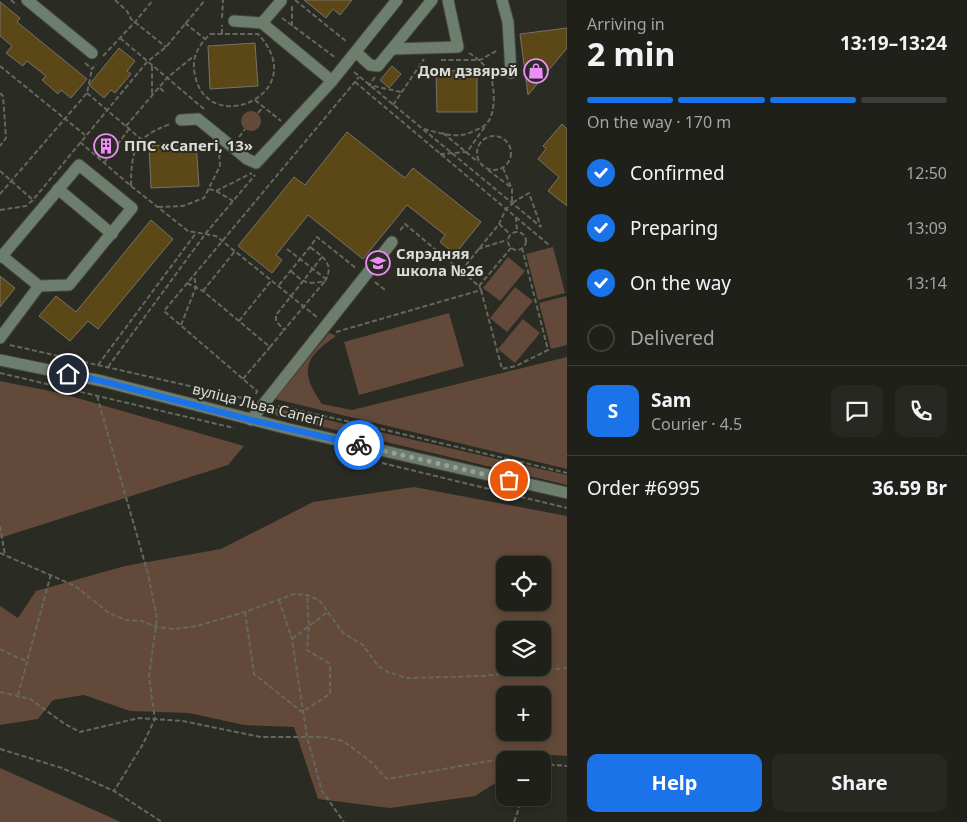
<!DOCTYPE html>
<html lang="en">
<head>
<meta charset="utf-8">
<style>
  body { margin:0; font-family:"Noto Sans",sans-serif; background:#282823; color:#f1f3f6; height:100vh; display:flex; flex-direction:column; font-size:19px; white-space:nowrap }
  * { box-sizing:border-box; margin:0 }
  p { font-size:16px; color:#a2a3a2 }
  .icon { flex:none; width:28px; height:28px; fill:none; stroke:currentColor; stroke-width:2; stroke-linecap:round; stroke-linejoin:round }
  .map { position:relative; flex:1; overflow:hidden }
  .side { display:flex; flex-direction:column; background:#20201a; width:400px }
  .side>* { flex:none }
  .controls { position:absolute; left:496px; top:556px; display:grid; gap:10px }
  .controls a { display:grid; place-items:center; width:55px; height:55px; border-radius:10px; background:#20201a; box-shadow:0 2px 8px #0003,0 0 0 1px #3d3e39; font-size:25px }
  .pin { position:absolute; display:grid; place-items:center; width:42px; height:42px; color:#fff; margin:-21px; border:2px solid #fff; border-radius:50%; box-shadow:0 1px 5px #0007 }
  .courier { position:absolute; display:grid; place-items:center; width:50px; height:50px; margin:-25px; border:4px solid #1a73e8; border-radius:50%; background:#fff; color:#222; box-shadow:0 1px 6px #0007 }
  .summary em { font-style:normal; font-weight:700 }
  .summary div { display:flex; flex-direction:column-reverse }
  .summary { display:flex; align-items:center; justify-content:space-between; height:85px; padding:0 20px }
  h1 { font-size:32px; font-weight:700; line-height:38px }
  .bar { display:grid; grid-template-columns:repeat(4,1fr); gap:8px 5px; align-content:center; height:60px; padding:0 20px }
  .bar i { height:6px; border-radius:4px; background:#3d3e39 }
  .bar .active { background:#1a73e8 }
  .bar p { grid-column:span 4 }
  .line { display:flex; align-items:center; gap:12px; padding:0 20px; border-top:1px solid #3d3e39 }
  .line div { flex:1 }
  .round { display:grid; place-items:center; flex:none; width:52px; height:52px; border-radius:10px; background:#282823 }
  ol { padding:0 20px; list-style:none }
  li { display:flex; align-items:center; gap:15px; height:55px }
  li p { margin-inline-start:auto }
  li .icon { padding:5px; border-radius:50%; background:#1a73e8; color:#fff; stroke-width:4 }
  li:last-child { color:#a2a3a2 }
  li i { width:28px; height:28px; border:2px solid #3d3e39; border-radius:50% }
  .cta { display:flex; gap:10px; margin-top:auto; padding:10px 20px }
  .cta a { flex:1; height:58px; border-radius:10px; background:#1a73e8; color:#fff; font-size:20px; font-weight:700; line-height:58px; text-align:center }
  .cta a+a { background:#282823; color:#f1f3f6 }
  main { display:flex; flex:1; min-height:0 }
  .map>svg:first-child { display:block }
</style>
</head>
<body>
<main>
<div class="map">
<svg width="567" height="822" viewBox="0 0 567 822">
  <rect width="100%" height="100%" fill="#2a2b23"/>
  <g fill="#624939" fill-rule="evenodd">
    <circle cx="251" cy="121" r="10"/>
    <path d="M553 247 565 293 538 300 526 254Z"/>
    <path d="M508 257 525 271 500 301 483 288Z"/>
    <path d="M515 287 533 301 507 332 490 318Z"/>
    <path d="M566 296 567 301V345L551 349 539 303Z"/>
    <path d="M449 313 464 366 359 395 344 342Z"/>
    <path d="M523 319 540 333 515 363 498 349Z"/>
    <path d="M329 333 336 336C304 358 299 371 322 404L352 410 567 357V469L275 399Z"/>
    <path d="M0 381 60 393 244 446 228 465 0 538Z"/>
    <path d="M271 407 567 475V485L277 416 271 411Z"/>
    <path d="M414 487 567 516V756L540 754 530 760H505V777L475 796 390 808 318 799 294 727 244 725 189 713 130 711 84 695 53 700 38 719 0 725V606L18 618 36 591 125 566 221 549 313 502ZM505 565H542V602H505ZM505 630H542V668H505ZM505 695H542V732H505Z"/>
    <path d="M0 768 121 822H0Z"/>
  </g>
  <g fill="#5c4716" stroke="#777369">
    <path d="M304 0H352L340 15 333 9 326 18Z"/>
    <path d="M0 2 20 18 17 22 87 79 71 98 61 90 58 94 42 80 46 76 27 61 23 66 6 53 12 46 0 36Z"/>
    <path d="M567 28V48L528 95 520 34Z"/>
    <path d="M255 43 258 86 210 89 208 46Z"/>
    <path d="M119 48 135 61 127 71 131 74 115 93 111 90 104 98 89 85Z"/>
    <path d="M392 66 401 74 389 88 380 80Z"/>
    <path d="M477 70V112H437L436 71Z"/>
    <path d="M562 124 567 129V206L548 191 559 177 538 159 546 149 543 146Z"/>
    <path d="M347 132 405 178 413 168 481 222 455 254 440 242 445 235 407 205 363 259 308 215 276 255 282 260 272 273 238 246 294 177 305 185Z"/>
    <path d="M106 134 118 144 107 158 94 147Z"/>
    <path d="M196 143 199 186 151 188 149 146Z"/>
    <path d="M151 220 173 239 98 329 88 321 70 341 39 316 56 296 76 312Z"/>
    <path d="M0 276 15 288 0 307Z"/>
  </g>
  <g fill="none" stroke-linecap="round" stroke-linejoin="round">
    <g stroke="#464740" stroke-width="13">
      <g id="minor">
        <path d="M27 0 92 53"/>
        <path d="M502 0 508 22 511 73"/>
        <path d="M234 21 262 23 332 81 397 0"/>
        <path d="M262 23 281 1"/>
        <path d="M392 49 458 47 448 0"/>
        <path d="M356 52 370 65 378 66 432 0"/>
        <path d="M181 120 198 119 247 159 256 163 332 81"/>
        <path d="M58 189 112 234"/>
        <path d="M0 257 2 256 39 286 69 285 132 208 79 165 2 256"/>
        <path d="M0 338 39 286"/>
        <path d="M0 360 102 381 289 429 567 493"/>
        <path d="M251 420 392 242"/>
      </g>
    </g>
    <g stroke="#66675f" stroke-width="2" stroke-dasharray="5 2.5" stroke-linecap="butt">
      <path d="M11 0 17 5"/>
      <path d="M115 0 127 11 131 19 166 47"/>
      <path d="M295 0 347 42"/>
      <path d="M292 6V26"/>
      <path d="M222 18 223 0"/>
      <path d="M282 18 336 58"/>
      <path d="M185 23 205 39"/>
      <path d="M210 34H258C314 94 207 139 195 75 191 58 198 46 210 34Z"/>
      <path d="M222 34V25"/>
      <path d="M120 38 204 109"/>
      <path d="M103 56 135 22 153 0"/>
      <path d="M441 60H480L498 50"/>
      <path d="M85 63 92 69 96 64"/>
      <path d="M0 66 85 135"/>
      <path d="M152 66V96"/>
      <path d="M354 72 541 227"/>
      <path d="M375 77 369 85 401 92"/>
      <path d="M355 82 549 245"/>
      <path d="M160 88 165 93"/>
      <path d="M0 93 3 96 6 138 0 146"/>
      <path d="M87 93 141 139"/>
      <path d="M255 100 281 121"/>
      <path d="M393 105 424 59"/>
      <path d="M258 113 263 107"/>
      <path d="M126 126 167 78 194 56"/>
      <path d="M424 129C436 132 454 138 466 134 472 132 483 128 487 123 496 114 495 86 490 75 486 65 477 58 469 53"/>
      <path d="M443 133 478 162"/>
      <circle cx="494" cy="153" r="17"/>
      <path d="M239 137 245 129"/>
      <path d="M80 142 131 186 188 231 216 236 318 318"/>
      <path d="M440 154 467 152 486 125"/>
      <path d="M104 163 129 129"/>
      <path d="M503 168 512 189V203L529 193 541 227"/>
      <path d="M488 170 512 188"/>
      <path d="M0 171 34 201"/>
      <path d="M131 186C131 150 135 137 170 124"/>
      <path d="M209 189 216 191 233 201"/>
      <path d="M216 191 252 173"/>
      <path d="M0 194 87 93 92 69"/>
      <path d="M158 207 183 206 204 198 220 166 219 151"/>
      <path d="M0 210 26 206 33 200 147 62 166 47 205 0"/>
      <path d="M516 217 517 232"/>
      <path d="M499 224 510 234"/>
      <circle cx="517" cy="241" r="9"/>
      <path d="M287 249 326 279"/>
      <path d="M478 249 507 240"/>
      <path d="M322 257 276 315V321L284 330 325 281"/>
      <path d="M291 271C304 283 307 285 325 281 335 264 323 257 310 247"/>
      <path d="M461 271 499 224 506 209 512 204"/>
      <path d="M375 282 385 290"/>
      <path d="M187 283 203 291 270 347 284 330"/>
      <path d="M279 285 310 247 317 237 357 269"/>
      <path d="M479 286 511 248"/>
      <path d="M481 290 502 369 516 366 548 350 522 248"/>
      <path d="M203 291 235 251"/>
      <path d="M239 321 271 281"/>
      <path d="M181 325 196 287 194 275"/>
      <path d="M336 332 481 290 479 286 405 224 399 232"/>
      <path d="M10 345 251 400"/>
      <path d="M98 365 196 233"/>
      <path d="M108 367 206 233 255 175"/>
      <path d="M0 373 234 428"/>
      <path d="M243 379 270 347"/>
      <path d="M256 394 257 391 164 311 359 77"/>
      <path d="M97 396 148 574 157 618 149 677 155 719 143 744 114 791"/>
      <path d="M278 406 360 424 567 473"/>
      <path d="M382 463 567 508"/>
      <path d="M0 526 5 555"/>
      <path d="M0 553 75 586 109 613 126 620 142 621 156 627 174 629 197 626 245 612 294 594 307 595 319 600 343 633 363 645 378 666 388 672 407 678 482 676 567 668"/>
      <path d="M279 600 292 639 307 737 322 791 344 822"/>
      <path d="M245 612 254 674 302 712 330 694V664L307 650 309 626 328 612"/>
      <path d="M292 639 309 626 307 595"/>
      <path d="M0 649 16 657 27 661"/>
      <path d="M0 692 30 699 65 724 80 732 139 718 183 721 261 737H324L343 741 369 760 387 779 495 760 505 761"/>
      <path d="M18 695 51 574"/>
      <path d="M0 749 62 768 114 791 162 822"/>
      <path d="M542 764 567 766"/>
      <path d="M514 822 519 808V798"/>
    </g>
    <use href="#minor" stroke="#6d7e6e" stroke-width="11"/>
  </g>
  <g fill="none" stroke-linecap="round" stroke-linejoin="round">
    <path stroke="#9d9e97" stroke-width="5" stroke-dasharray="0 9" d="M359 445 509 480"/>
    <path stroke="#1a73e8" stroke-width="6" d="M68 374 102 381 251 420 359 445"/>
  </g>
  <defs>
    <g id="shop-ring" transform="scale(1.25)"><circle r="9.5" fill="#2a2b23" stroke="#ee8cf8" stroke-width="1.5"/><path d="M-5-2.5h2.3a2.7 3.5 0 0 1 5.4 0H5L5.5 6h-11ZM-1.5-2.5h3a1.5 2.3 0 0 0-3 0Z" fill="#ee8cf8"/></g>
    <g id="building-ring" transform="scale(1.25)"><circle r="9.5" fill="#2a2b23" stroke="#ee8cf8" stroke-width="1.5"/><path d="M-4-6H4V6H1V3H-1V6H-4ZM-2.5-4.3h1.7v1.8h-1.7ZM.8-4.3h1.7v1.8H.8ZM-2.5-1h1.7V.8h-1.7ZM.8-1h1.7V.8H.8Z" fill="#ee8cf8"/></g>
    <g id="school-ring" transform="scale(1.25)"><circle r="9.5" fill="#2a2b23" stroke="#ee8cf8" stroke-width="1.5"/><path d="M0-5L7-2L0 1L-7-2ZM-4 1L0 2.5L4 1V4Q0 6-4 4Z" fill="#ee8cf8"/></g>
  </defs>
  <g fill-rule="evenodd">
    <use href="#shop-ring" x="536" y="71"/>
    <use href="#building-ring" x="106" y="146"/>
    <use href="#school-ring" x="378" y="263"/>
  </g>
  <g text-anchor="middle" stroke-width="4" stroke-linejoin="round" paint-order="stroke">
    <g font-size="15" font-weight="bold" fill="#dbdcd6" stroke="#2a2b23" text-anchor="start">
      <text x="518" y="76" text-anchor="end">Дом дзвярэй</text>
      <text x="124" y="151">ППС «Сапегі, 13»</text>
      <text x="396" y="259">Сярэдняя<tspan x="396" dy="17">школа №26</tspan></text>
    </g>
    <g font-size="15" fill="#dbdcd6" stroke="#2a2b23">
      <text transform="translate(258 405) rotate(14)" y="5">вуліца Льва Сапегі</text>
    </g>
  </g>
</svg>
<div class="controls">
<a><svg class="icon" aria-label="locate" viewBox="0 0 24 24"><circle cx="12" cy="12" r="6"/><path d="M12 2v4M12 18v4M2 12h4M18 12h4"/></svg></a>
<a><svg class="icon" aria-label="layers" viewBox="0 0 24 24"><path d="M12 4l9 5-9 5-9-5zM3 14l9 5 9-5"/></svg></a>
<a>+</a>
<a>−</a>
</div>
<div class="pin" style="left:509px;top:480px;background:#ea580c"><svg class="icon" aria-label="bag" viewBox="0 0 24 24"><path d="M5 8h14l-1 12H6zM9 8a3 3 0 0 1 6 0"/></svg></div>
<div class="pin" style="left:68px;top:374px;background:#1f2937"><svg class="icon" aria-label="home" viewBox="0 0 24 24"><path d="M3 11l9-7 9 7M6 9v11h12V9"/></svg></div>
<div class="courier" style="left:359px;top:445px"><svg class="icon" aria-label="bike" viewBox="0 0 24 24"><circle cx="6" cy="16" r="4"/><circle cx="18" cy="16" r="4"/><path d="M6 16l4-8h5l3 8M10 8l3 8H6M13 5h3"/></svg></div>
</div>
<section class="side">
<div class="summary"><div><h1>2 min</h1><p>Arriving in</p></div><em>13:19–13:24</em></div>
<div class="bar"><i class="active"></i><i class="active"></i><i class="active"></i><i></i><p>On the way · 170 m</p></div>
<ol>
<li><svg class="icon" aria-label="check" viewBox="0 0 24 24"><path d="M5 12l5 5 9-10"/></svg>Confirmed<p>12:50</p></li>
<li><svg class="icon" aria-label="check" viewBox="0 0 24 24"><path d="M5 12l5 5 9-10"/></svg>Preparing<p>13:09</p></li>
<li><svg class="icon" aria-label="check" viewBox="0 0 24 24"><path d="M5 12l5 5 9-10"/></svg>On the way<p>13:14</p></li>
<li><i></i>Delivered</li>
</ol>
<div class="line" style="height:90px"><b class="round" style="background:#1a73e8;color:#fff">S</b><div><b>Sam</b><p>Courier · 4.5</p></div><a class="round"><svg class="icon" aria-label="chat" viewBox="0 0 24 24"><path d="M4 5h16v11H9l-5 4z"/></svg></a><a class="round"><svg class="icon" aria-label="phone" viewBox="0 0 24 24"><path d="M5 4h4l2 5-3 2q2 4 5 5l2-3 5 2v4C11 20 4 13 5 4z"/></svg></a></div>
<div class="line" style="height:65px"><div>Order #6995</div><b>36.59 Br</b></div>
<div class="cta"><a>Help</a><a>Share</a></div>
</section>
</main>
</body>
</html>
